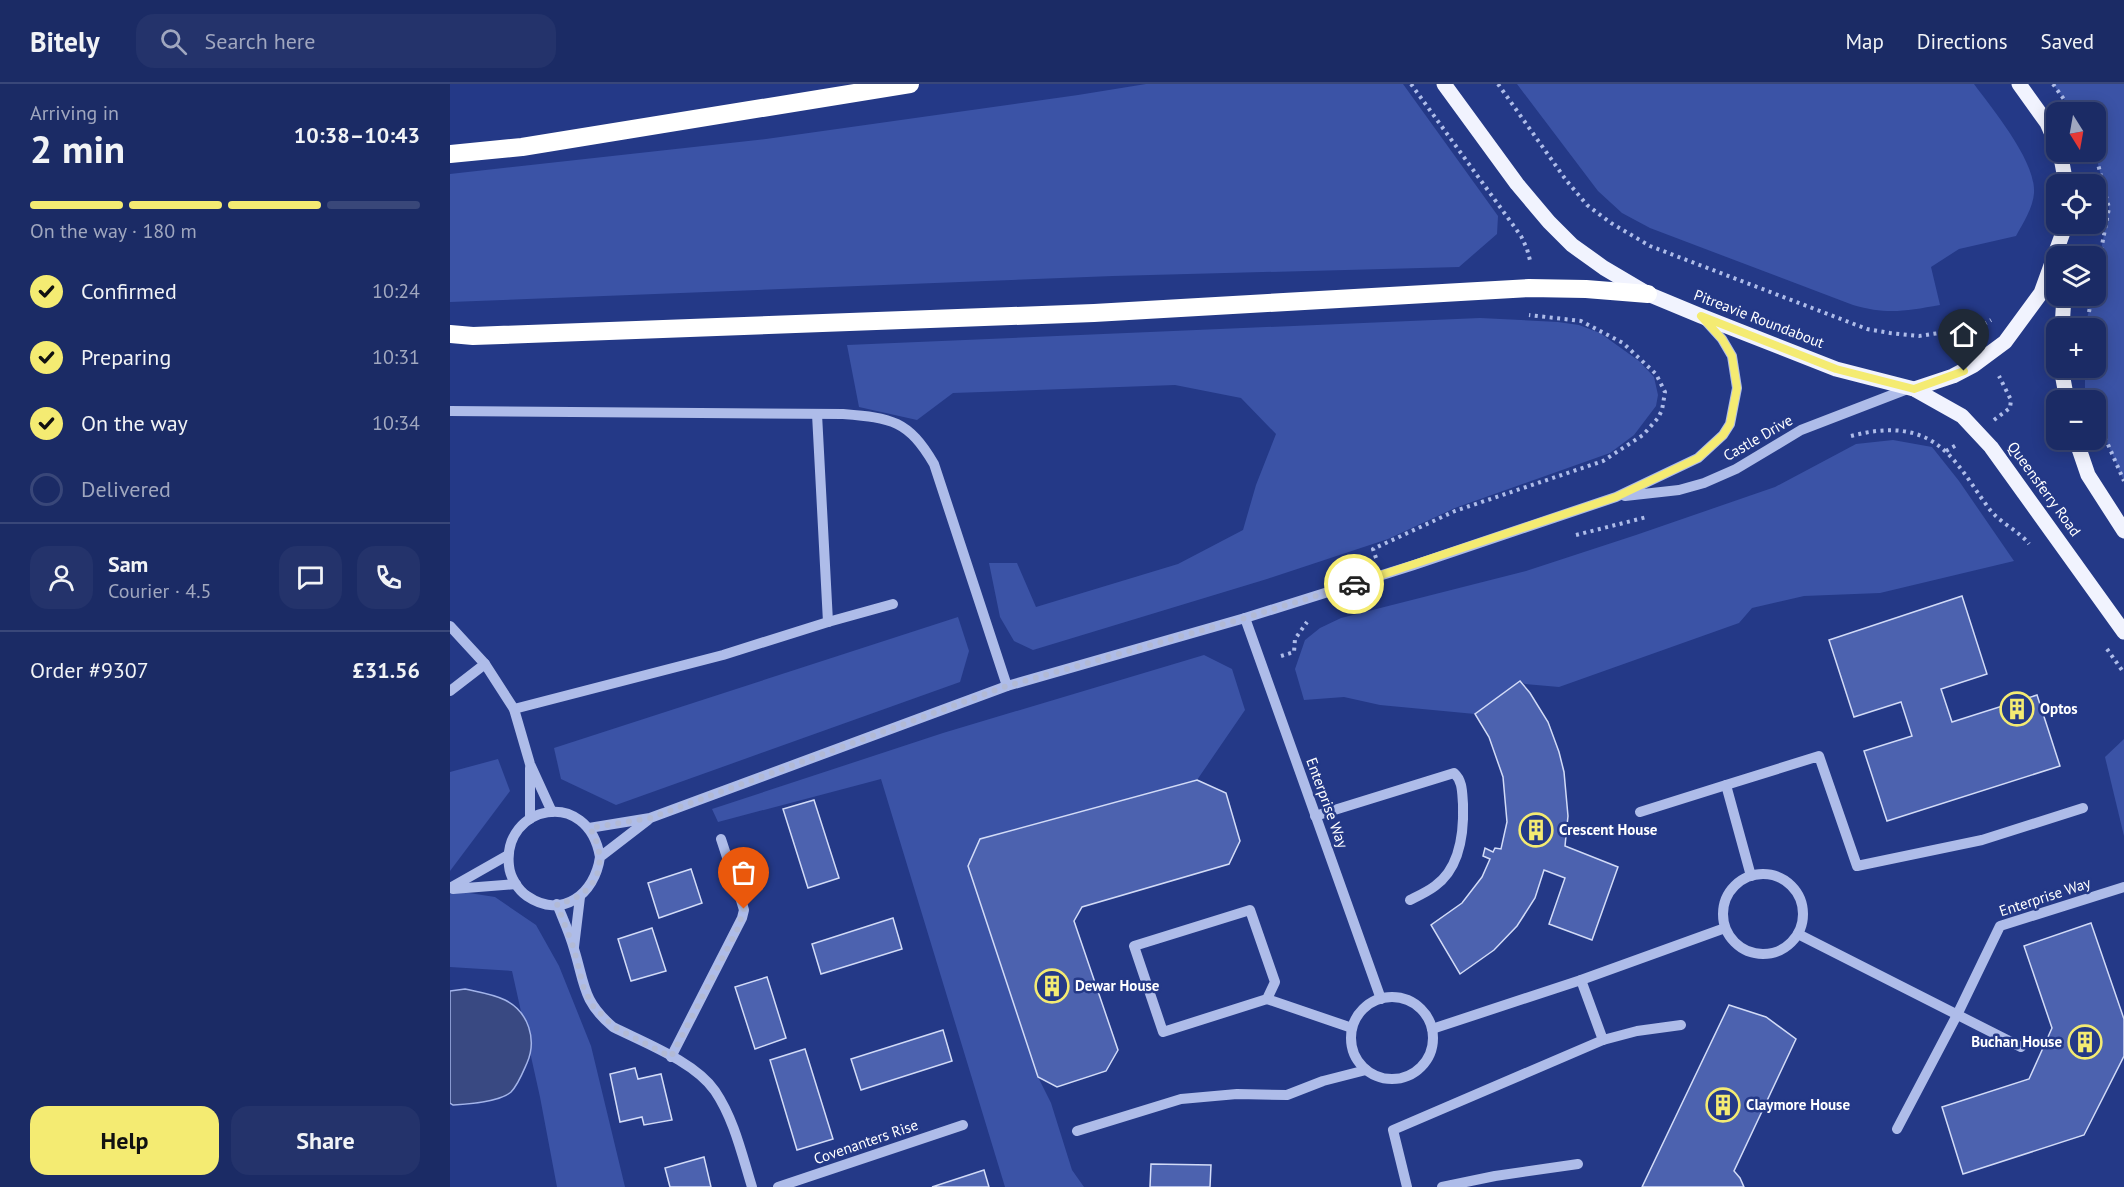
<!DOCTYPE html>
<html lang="en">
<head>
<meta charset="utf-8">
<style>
  body { margin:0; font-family:"PT Sans",sans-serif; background:#24336b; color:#f1f3f6; height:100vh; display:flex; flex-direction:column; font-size:22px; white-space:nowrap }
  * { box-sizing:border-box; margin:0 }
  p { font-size:20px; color:#a0a7bf }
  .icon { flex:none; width:33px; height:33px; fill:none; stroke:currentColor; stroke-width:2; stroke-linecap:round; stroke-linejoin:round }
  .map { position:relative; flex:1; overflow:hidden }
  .sheet { display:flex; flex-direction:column; background:#1b2b65; width:450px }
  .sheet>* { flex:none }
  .needle { width:39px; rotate:169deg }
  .tools { position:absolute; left:1596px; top:18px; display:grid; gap:12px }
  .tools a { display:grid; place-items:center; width:60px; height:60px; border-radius:12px; background:#1b2b65; box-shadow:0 3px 15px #0003,0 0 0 2px #394779; font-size:30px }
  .pin { position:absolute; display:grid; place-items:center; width:51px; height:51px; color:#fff; margin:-62px -26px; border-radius:50% 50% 50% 0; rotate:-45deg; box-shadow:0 0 6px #0007 }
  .pin .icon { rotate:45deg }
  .courier { position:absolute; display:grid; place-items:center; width:60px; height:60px; margin:-30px; border:4px solid #f4eb72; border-radius:50%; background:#fff; color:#222; box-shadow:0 2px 8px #0007 }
  .head em { font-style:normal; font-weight:700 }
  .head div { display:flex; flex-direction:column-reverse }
  .head { display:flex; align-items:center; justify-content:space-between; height:102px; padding:0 30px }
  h1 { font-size:39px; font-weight:700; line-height:45px }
  .bar { display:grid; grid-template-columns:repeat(4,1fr); gap:9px 6px; align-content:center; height:72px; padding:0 30px }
  .bar i { height:8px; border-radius:4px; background:#394779 }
  .bar .selected { background:#f4eb72 }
  .bar p { grid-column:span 4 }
  .line { display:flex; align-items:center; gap:15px; padding:0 30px; border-top:2px solid #394779 }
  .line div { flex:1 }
  .round { display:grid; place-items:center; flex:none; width:63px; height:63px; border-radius:18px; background:#24336b }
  ol { padding:0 30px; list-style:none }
  li { display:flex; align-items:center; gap:18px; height:66px }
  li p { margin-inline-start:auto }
  li .icon { padding:6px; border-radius:50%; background:#f4eb72; color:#111; stroke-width:4 }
  li:last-child { color:#a0a7bf }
  li i { width:33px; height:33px; border:3px solid #394779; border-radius:50% }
  .cta { display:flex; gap:12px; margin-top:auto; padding:12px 30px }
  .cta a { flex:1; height:69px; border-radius:18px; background:#f4eb72; color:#111; font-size:24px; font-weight:700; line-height:69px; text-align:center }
  .cta a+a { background:#24336b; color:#f1f3f6 }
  header { display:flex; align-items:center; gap:36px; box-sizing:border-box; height:84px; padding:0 30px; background:#1b2b65; border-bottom:2px solid #394779 }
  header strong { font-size:28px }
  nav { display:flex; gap:33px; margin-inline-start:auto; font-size:21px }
  .search { width:420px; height:54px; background:#24336b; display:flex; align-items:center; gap:15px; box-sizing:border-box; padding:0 21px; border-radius:18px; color:#a0a7bf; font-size:22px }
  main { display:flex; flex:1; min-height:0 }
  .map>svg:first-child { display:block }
</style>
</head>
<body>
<header>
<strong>Bitely</strong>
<div class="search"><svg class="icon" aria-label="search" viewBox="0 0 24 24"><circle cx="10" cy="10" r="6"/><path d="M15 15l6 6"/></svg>Search here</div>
<nav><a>Map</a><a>Directions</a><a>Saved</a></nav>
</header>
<main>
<section class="sheet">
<div class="head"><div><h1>2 min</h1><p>Arriving in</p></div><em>10:38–10:43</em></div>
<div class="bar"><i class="selected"></i><i class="selected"></i><i class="selected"></i><i></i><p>On the way · 180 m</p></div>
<ol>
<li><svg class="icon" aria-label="check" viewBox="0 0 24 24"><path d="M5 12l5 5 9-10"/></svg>Confirmed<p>10:24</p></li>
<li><svg class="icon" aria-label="check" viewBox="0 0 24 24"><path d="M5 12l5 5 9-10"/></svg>Preparing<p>10:31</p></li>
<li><svg class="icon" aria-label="check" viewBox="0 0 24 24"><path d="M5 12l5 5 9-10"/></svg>On the way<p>10:34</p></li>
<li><i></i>Delivered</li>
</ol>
<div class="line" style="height:108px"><a class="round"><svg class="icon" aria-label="person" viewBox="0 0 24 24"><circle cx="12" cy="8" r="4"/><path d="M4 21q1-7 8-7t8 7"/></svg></a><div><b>Sam</b><p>Courier · 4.5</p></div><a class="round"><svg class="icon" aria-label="chat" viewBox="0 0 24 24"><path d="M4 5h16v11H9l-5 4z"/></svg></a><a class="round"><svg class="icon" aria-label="phone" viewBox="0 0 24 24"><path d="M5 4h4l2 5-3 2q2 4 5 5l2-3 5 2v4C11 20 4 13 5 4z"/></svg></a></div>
<div class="line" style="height:78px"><div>Order #9307</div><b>£31.56</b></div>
<div class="cta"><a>Help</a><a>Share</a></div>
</section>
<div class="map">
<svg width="1674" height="1103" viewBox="0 0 1674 1103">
  <rect width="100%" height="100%" fill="#243987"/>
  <g fill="#3b53a6">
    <path d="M696 0H953L1048 132 1047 150 1009 183 663 192 0 218V90L316 55 628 11Z"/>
    <path d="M1067 0H1524C1543 26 1586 77 1584 109 1583 124 1573 139 1566 152L1509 165 1481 183 1490 221C1456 227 1437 231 1403 221L1200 144 1172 129 1148 107Z"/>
    <path d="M1603 0H1674V397L1646 333V316H1639L1635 309V284H1646V244H1635L1642 212H1646V193L1659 124 1645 68 1646 28H1623Z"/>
    <path d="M1030 234 1108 238 1129 241 1150 249 1189 277 1204 293 1208 311 1206 322 1184 351 1160 369 1005 424 938 455 817 495 583 566 564 557 550 533 539 479H567L586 523 728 480 793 446 806 401 826 350 791 314 725 301 503 309 467 336 409 323 397 261Z"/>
    <path d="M1443 356 1482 363 1509 397 1564 477 1430 509 1354 512 1302 524 1289 539 1109 603 1075 600 1070 597 1025 630 930 621 894 613 854 616 845 585 855 556 870 544 891 534 1076 487 1186 451 1325 403 1406 360Z"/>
    <path d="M508 533 519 567 510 598 166 721 111 695 104 664Z"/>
    <path d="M754 571 782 585 795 626 747 696 530 755 588 993 601 1019 622 1086 634 1103H555L431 695 268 738 262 725 493 649Z"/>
    <path d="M1674 655V752L1655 673Z"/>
    <path d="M48 675 60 707 0 787V688Z"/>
    <path d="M0 806 45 813 86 841 109 882 141 962 175 1103H107L90 1013 62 887 0 883Z"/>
  </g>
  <path fill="#394982" stroke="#a3b4ea" stroke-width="1.5" d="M15 905C28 908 43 910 55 916 79 928 87 956 77 979 73 988 68 1001 61 1008 50 1018 18 1020 3 1021L0 1019V907Z"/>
  <g fill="#4c62af" stroke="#d2dbf7" stroke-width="1.5">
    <path d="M1512 512 1537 590 1491 605 1502 638 1587 611 1610 682 1437 737 1414 667 1462 652 1451 618 1404 633 1379 556Z"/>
    <path d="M1070 597 1080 609 1098 638 1109 668 1114 688 1118 732 1115 762 1168 783 1142 856 1099 840 1115 794 1094 786 1085 814 1067 842 1044 866 1010 890 981 841 1012 819 1032 793 1040 775 1033 772 1035 764 1043 768 1045 764 1051 765 1057 738 1053 693 1039 653 1025 630Z"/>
    <path d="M747 696 776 709 790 757 779 780 632 823 624 837 668 966 656 987 607 1003 588 993 518 782 530 755Z"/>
    <path d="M364 716 389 794 358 804 333 725Z"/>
    <path d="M241 785 252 819 209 834 198 799Z"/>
    <path d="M443 834 452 865 371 890 362 860Z"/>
    <path d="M1641 839 1674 935V972L1634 1051 1513 1090 1492 1023 1579 995 1602 944 1574 862Z"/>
    <path d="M202 844 216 887 181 897 168 855Z"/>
    <path d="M317 893 336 954 305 965 285 903Z"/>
    <path d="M1279 921 1316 933 1346 955 1284 1087 1290 1094 1294 1103H1192Z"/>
    <path d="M493 946 502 977 411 1006 401 975Z"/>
    <path d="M355 965 383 1055 347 1066 320 976Z"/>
    <path d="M185 984 188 995 211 990 222 1036 194 1041 192 1033 170 1038 160 990Z"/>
    <path d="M254 1073 261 1103H220L215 1084Z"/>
    <path d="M701 1080 761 1081 760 1103H700Z"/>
    <path d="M534 1086 539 1103H482Z"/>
  </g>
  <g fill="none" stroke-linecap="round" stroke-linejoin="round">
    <g stroke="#aebce9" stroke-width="4" stroke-dasharray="3 4.5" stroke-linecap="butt">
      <path d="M961 0 1071 152 1077 165 1081 180"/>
      <path d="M1048 0 1116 96 1137 121 1161 139 1200 162 1417 245 1440 249 1469 252 1516 245 1524 252"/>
      <path d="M1603 0 1623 28"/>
      <path d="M1645 68 1659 124 1646 193"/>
      <path d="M1639 228 1642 212"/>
      <path d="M1521 248 1541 236"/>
      <path d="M1646 333 1674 397"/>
      <path d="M1544 336 1560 324 1561 316 1549 292"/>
      <path d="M1401 352C1435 343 1469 342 1496 368 1514 385 1526 408 1541 427 1552 440 1569 447 1579 460"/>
      <path d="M1496 367 1508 360"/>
      <path d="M1126 451 1197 433"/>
      <path d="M926 474 923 465 1005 427 1153 377 1193 351 1208 334 1212 326 1215 308 1206 290 1173 259 1131 237 1079 231"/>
      <path d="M1657 565 1674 589"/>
      <path d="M831 572 844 568 845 555 857 538"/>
    </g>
    <g stroke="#aebce9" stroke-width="10">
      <path d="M0 327 393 330C442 334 458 336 484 380L557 602"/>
      <path d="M1175 412 1229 406 1254 399 1286 385 1351 346 1460 304"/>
      <path d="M795 534 931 915"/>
      <path d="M378 538 443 520"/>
      <path d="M0 542 35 580 64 625 80 680 102 728"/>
      <path d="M0 607 35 580"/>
      <path d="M64 625 273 571 378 538 367 330"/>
      <path d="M1190 728 1276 701"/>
      <path d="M865 732 1004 689C1013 697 1012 709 1013 720 1014 748 1010 784 985 802 977 808 968 812 960 816"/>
      <path d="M80 735V684"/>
      <path d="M139 744 200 734 557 602 795 534 964 481 1166 413 1248 374 1273 351 1280 340 1287 304 1282 272 1272 255 1253 234"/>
      <path d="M150 773C138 703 52 721 59 782 60 793 68 806 77 812 112 836 145 810 150 773L198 736"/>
      <circle cx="1313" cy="830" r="40"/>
      <path d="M1301 792 1276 701 1369 672 1407 782 1532 756 1633 724"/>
      <path d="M0 804 58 771"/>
      <path d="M3 805 66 800"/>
      <path d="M107 820C113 835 120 850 124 865 135 900 132 917 163 943 195 959 245 978 265 1007 284 1035 292 1071 302 1103"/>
      <path d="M1348 850 1571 963"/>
      <path d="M124 863 130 813"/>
      <path d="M1131 896 1153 956"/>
      <circle cx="942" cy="954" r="41"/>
      <path d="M817 915 825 898 800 826 684 862 713 948 817 915 902 944"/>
      <path d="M982 945 1131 896 1275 844"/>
      <path d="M221 973 292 834 294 826 291 816 271 755"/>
      <path d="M1447 1045 1507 931 1550 842 1674 803"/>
      <path d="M627 1047 731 1015 787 1010 837 1011 873 997 916 986"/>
      <path d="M328 1103 513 1041"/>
      <path d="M957 1103 943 1046 1153 956 1187 947 1231 941"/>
      <path d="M992 1103 1045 1092 1128 1080"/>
    </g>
    <g stroke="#f1f3fe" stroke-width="15">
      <path d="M994 0 1067 100 1099 138 1122 161 1154 184 1198 210 1251 232 1386 285 1464 305 1512 332 1541 363 1674 548"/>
      <path d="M1569 0 1597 39 1606 59"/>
      <path d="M1610 68 1616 100"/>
      <path d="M1612 244 1614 212"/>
      <path d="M1611 284 1617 316"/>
      <path d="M1464 305 1503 292 1524 281 1555 258 1591 209 1616 140"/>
      <path d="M1626 356 1638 391 1674 447"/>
    </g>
    <g stroke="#fff" stroke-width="18">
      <path d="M0 70 72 63 460 0"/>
      <path d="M0 250 23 252 644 229 1079 204 1136 205 1198 210"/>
    </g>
  </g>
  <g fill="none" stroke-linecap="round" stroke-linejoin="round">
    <path stroke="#b2bad5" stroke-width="6" stroke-dasharray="0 10.8" d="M294 825 288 844 221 973 164 943 143 922 134 905 124 865 107 820C148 812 160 778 140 744L200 734 557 602 795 534 904 500"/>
    <path stroke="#f4eb72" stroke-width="8" d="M904 500 1166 413 1248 374 1273 351 1280 340 1287 304 1282 272 1272 255 1251 232 1386 285 1464 305 1514 287"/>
  </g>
  <defs>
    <g id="building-ring" transform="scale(1.725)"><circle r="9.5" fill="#243987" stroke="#f4eb72" stroke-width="1.5"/><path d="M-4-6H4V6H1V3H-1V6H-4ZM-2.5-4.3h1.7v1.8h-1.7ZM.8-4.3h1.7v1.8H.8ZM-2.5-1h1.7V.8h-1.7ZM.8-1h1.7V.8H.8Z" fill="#f4eb72"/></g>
  </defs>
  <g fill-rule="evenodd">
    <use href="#building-ring" x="1567" y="625"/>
    <use href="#building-ring" x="1086" y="746"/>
    <use href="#building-ring" x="602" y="902"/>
    <use href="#building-ring" x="1635" y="958"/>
    <use href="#building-ring" x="1273" y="1021"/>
  </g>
  <g text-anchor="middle" stroke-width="5" stroke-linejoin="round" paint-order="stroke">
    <g font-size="15" fill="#fff" stroke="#243987">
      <text transform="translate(1309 235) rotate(21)" y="5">Pitreavie Roundabout</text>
      <text transform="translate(1308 354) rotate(-30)" y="5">Castle Drive</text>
      <text transform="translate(1594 405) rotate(54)" y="5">Queensferry Road</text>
      <text transform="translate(877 719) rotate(70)" y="5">Enterprise Way</text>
      <text transform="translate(1595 813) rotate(-18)" y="5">Enterprise Way</text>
      <text transform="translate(416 1058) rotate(-19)" y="5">Covenanters Rise</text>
    </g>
    <g font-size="15" font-weight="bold" fill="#fff" stroke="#243987" text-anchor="start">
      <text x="1590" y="630">Optos</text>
      <text x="1109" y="751">Crescent House</text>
      <text x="625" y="907">Dewar House</text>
      <text x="1612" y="963" text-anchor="end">Buchan House</text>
      <text x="1296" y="1026">Claymore House</text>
    </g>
  </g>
</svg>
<div class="tools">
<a><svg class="needle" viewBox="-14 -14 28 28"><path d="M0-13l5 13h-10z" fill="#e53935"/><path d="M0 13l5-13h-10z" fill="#a0a7bf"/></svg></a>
<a><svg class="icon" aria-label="locate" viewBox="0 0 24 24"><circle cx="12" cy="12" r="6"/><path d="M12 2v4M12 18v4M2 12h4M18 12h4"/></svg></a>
<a><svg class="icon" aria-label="layers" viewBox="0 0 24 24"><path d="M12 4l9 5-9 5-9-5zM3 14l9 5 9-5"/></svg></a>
<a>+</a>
<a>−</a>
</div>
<div class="pin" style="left:294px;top:825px;background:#ea580c"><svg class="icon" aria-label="bag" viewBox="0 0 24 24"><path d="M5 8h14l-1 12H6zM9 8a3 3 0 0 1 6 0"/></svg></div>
<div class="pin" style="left:1514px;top:287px;background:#1f2937"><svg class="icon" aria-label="home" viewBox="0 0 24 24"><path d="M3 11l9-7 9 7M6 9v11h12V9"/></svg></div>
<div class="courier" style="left:904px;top:500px"><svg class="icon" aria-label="car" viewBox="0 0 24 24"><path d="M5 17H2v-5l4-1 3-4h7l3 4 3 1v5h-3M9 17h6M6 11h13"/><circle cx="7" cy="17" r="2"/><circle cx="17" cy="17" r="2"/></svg></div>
</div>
</main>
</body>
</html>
